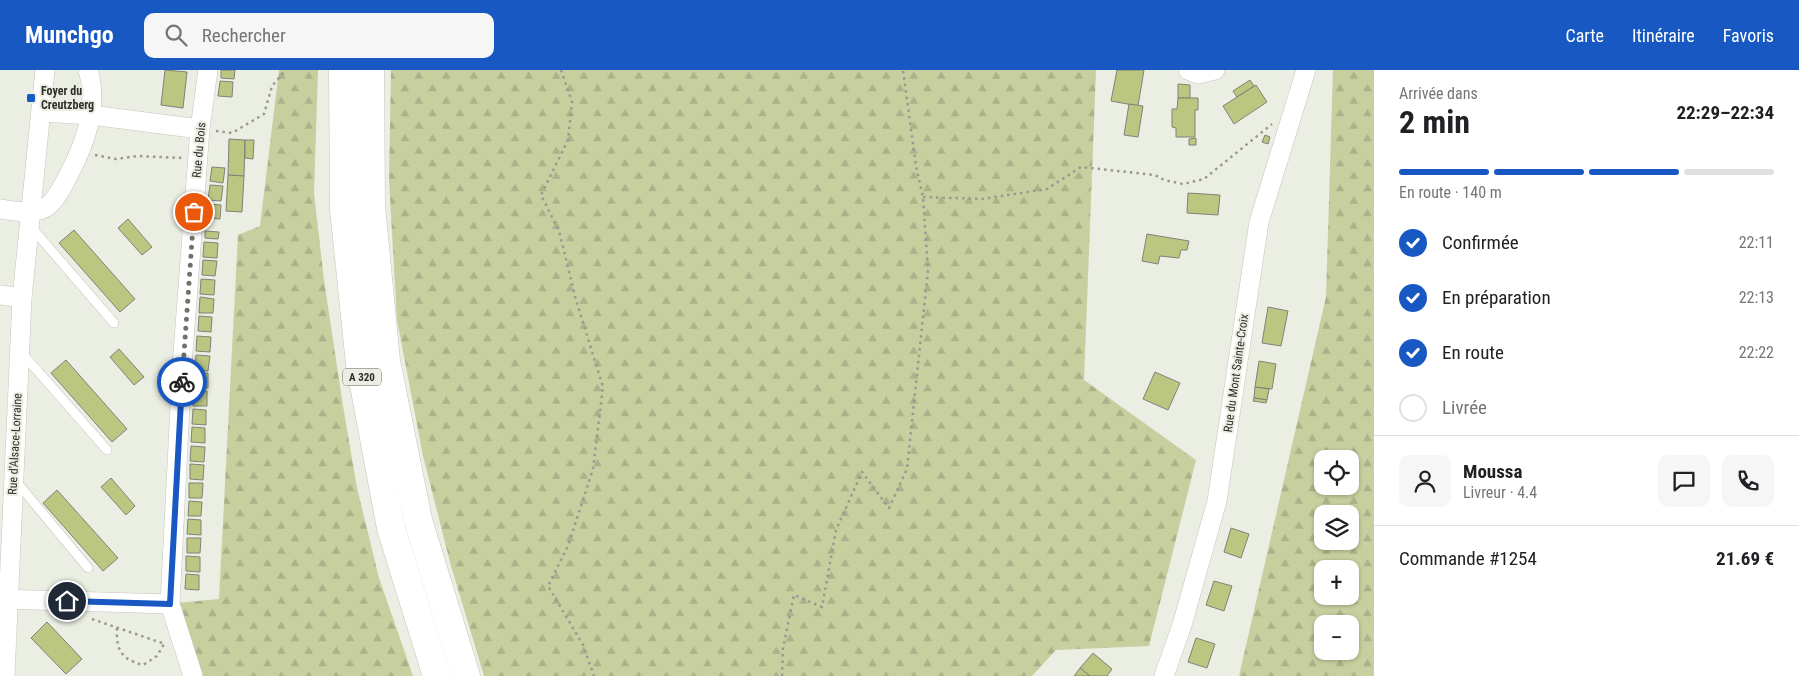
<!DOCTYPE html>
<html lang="fr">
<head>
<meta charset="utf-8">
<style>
  body { margin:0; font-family:"Roboto Condensed",sans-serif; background:#f6f6f6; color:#202124; height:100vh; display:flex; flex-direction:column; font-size:19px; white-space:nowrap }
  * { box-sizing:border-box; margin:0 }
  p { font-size:16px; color:#757577 }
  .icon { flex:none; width:28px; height:28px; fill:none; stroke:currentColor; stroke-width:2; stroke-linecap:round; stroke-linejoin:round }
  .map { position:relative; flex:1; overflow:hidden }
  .sheet { display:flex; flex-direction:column; background:#fff; width:425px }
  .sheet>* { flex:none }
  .tools { position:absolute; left:1314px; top:380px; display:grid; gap:10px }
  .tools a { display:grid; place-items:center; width:45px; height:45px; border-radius:10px; background:#fff; box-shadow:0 1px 4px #0004; font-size:25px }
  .pin { position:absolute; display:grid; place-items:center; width:42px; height:42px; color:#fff; margin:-21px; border:2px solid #fff; border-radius:50%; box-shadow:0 1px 5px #0007 }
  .courier { position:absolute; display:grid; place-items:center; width:50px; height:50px; margin:-25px; border:4px solid #1858c3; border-radius:50%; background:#fff; color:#222; box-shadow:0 1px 6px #0007 }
  .headline em { font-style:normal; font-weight:700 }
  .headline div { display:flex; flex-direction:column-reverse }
  .headline { display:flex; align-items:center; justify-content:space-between; height:85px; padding:0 25px }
  h1 { font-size:32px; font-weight:700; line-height:38px }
  .bar { display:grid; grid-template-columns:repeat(4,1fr); gap:8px 5px; align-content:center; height:60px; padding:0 25px }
  .bar i { height:6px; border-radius:4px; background:#e0e0e0 }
  .bar .current { background:#1858c3 }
  .bar p { grid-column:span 4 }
  .line { display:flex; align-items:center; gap:12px; padding:0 25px; border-top:1px solid #e0e0e0 }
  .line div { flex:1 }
  .round { display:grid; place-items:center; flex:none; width:52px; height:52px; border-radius:10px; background:#f6f6f6 }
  ol { padding:0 25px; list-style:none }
  li { display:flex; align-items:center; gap:15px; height:55px }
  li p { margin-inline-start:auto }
  li .icon { padding:5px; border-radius:50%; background:#1858c3; color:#fff; stroke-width:4 }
  li:last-child { color:#757577 }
  li i { width:28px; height:28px; border:2px solid #e0e0e0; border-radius:50% }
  header { display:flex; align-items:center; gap:30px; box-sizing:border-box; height:70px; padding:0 25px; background:#1858c3; color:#fff }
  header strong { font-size:24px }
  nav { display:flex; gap:28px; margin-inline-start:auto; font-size:18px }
  .search { width:350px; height:45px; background:#f6f6f6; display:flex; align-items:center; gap:12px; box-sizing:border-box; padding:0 18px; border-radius:10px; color:#757577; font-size:19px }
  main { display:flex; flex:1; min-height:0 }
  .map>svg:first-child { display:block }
</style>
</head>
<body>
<header>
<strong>Munchgo</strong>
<div class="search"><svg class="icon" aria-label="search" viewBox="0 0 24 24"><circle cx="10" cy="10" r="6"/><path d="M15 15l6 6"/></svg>Rechercher</div>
<nav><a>Carte</a><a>Itinéraire</a><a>Favoris</a></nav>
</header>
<main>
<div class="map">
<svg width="1374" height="606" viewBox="0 0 1374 606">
  <defs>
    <pattern id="forest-firs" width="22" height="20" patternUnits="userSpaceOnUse" patternTransform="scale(1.25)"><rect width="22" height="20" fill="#c7cf9f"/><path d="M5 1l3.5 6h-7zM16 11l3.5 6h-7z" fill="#abb289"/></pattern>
  </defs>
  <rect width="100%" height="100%" fill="#ebeee3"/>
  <g fill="url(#forest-firs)" fill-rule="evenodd">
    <path d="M279 0H318L314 123 324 210 343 336 357 418 379 508 413 606H203L177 533 219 529 238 165 260 156Z"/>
    <path d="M391 0H1096L1084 310 1196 390 1149 576 1056 580 1032 606H484L451 496 423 386 397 250 389 110Z"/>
    <path d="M1333 0H1374V606H1239L1326 227ZM1322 389H1350V416H1322ZM1322 444H1350V471H1322ZM1322 499H1350V526H1322ZM1322 554H1350V581H1322Z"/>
  </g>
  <g fill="#bbc781" stroke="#808278">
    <path d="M165 0 187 2 183 38 161 35Z"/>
    <path d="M221 0H235L234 9 221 8Z"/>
    <path d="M1117 0H1144L1138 36 1111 31Z"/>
    <path d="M1250 10 1254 16 1237 27 1233 21Z"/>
    <path d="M220 11 233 12 232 27 218 26Z"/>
    <path d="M1178 14 1190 15V28H1178Z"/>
    <path d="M1256 15 1267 32 1234 54 1223 36Z"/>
    <path d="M1178 28H1198V40H1195V67H1176V58L1172 57V39H1177Z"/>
    <path d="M1129 34 1143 36 1138 67 1124 65Z"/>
    <path d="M1265 65 1270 67 1268 74 1262 72Z"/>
    <path d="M1196 68V75H1189V69Z"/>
    <path d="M229 69 245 70 244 106 228 105Z"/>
    <path d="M245 70H254L253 89 245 88Z"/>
    <path d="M212 97 225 98 223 113 210 111Z"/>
    <path d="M228 105 244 106 242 142 226 141Z"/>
    <path d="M210 115 223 116 221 131 208 130Z"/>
    <path d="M1188 123 1220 125 1218 145 1187 143Z"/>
    <path d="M208 134 221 135 220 149 207 148Z"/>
    <path d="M128 149 152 177 142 185 118 158Z"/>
    <path d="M74 160 135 229 120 242 59 173Z"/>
    <path d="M205 161 219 162 218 169 205 168Z"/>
    <path d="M1147 164 1189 171 1187 180H1181L1179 188 1160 186 1158 194 1142 191Z"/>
    <path d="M204 172 218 173 217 188 203 187Z"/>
    <path d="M203 190 217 191 215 206 202 205Z"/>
    <path d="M201 209 215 210 214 225 200 224Z"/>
    <path d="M200 227 214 229 213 243H199Z"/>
    <path d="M1268 237 1288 241 1281 276 1262 273Z"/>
    <path d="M199 246 212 247 211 262 198 261Z"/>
    <path d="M197 266 211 267 210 282 196 281Z"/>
    <path d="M119 279 144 307 134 315 110 287Z"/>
    <path d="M196 285 210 286 208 301 195 300Z"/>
    <path d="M66 290 127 359 112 372 51 303Z"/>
    <path d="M1259 291 1276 294 1272 319 1255 317Z"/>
    <path d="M1155 302 1180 313 1168 340 1143 329Z"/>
    <path d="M195 303H208V318H194Z"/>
    <path d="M1255 317 1269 319 1267 330 1254 328Z"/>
    <path d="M194 321H207V336H193Z"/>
    <path d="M1254 328 1267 330 1266 333 1253 331Z"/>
    <path d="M193 339 206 340V355L192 354Z"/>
    <path d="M192 357 205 358V373L191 372Z"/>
    <path d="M191 376 205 377 204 392 190 391Z"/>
    <path d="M190 394 204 395 203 410 190 409Z"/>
    <path d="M111 408 135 436 126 445 101 417Z"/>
    <path d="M189 413H203L202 428H189Z"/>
    <path d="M57 420 118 488 103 501 43 433Z"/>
    <path d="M189 431 202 432 201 446H188Z"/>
    <path d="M188 449 201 450V465L187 464Z"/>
    <path d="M1231 458 1249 464 1241 488 1224 482Z"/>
    <path d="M187 468H201L200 483H187Z"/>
    <path d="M186 486 200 487V502L186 501Z"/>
    <path d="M186 504 199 505V520L185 519Z"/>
    <path d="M1214 511 1232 516 1224 541 1206 535Z"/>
    <path d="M47 552 82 589 66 604 31 568Z"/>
    <path d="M1196 568 1215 574 1207 598 1188 592Z"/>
    <path d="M1093 583 1112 599 1107 606H1090L1080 598Z"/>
    <path d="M1080 598 1090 606H1074Z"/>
  </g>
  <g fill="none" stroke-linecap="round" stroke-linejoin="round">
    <g stroke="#c4c6bb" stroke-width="10">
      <g id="lane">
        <path d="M31 157 114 253"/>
        <path d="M21 282 107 380"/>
        <path d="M15 410 88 498"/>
      </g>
    </g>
    <g stroke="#c4c6bb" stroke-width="20">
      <g id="street">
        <path d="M1188 0 1198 4 1215 0"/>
        <path d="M41 42 91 45 200 59"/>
        <path d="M0 139C15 141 36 146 49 135 57 128 63 116 68 106 85 74 99 37 88 0"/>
        <path d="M0 225 22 228"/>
        <path d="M0 529 170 534"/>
        <path d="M5 606 22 228 45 0"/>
        <path d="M193 606 170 534 182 296 200 59 208 0"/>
        <path d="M1164 606 1182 555 1217 431 1259 152 1306 0"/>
      </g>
    </g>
    <g stroke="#c4c6bb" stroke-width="29">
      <g id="highway">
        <path d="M343 0 344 139 360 294 391 458 437 606"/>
        <path d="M370 0 371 136 386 291 418 450 466 606"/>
      </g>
    </g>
    <g stroke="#989a92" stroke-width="2.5" stroke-dasharray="2.5 4" stroke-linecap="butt">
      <path d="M561 0 572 32 568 70 541 125 559 161 576 230 603 317 593 399 568 476 548 516 583 575 594 606"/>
      <path d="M216 61 232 63 264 44 272 16 286 0"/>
      <path d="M95 85 115 89 138 86 182 88"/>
      <path d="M923 127 982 129 1047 119 1081 97 1155 105 1164 110 1183 114 1204 109 1272 54"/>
      <path d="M92 549 165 574"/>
      <path d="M117 558C116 580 121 589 143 595L157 586 164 574"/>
      <path d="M782 606 783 578 794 525 822 537 836 460 862 402 889 438 907 399 928 200 923 127 916 96 903 0"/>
    </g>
    <use href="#lane" stroke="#fff" stroke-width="9"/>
    <use href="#street" stroke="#fff" stroke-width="19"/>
    <use href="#highway" stroke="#fff" stroke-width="28"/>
  </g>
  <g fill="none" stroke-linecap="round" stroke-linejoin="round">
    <path stroke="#71726c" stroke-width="5" stroke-dasharray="0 9" d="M182 312 194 142"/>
    <path stroke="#1858c3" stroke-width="6" d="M67 531 170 534 182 312"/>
  </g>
  <rect fill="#1858c3" stroke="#ebeee3" stroke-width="2" x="26" y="23" width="10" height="10" rx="2.5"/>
  <g text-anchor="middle" stroke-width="4" stroke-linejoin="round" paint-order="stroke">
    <rect fill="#ebeee3" stroke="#676963" stroke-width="1" x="343" y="298.5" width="38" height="17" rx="4"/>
    <g font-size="11" font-weight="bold" fill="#2f302c">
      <text x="362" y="311">A 320</text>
    </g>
    <g font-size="12" font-weight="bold" fill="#2f302c" stroke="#ebeee3" text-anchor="start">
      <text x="41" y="25">Foyer du<tspan x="41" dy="14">Creutzberg</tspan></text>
    </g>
    <g font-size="12" fill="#2f302c" stroke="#ebeee3">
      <text transform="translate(199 80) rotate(-85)" y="4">Rue du Bois</text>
      <text transform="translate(1236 303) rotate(-82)" y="4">Rue du Mont Sainte-Croix</text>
      <text transform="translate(15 374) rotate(-87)" y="4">Rue d'Alsace-Lorraine</text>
    </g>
  </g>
</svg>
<div class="tools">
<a><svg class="icon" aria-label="locate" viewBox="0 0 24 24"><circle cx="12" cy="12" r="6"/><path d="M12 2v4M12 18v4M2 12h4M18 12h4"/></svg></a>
<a><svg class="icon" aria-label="layers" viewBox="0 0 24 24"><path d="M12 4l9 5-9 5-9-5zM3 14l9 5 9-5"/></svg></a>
<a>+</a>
<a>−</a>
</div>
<div class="pin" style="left:194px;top:142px;background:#ea580c"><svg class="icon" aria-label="bag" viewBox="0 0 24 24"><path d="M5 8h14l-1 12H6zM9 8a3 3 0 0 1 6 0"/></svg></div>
<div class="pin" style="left:67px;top:531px;background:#1f2937"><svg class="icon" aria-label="home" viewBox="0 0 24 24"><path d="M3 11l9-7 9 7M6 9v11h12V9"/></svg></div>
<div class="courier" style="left:182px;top:312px"><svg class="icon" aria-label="bike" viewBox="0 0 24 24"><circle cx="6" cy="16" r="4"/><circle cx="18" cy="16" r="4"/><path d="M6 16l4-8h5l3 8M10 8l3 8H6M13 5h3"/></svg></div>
</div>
<section class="sheet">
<div class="headline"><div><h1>2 min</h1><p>Arrivée dans</p></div><em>22:29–22:34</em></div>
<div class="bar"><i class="current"></i><i class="current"></i><i class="current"></i><i></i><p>En route · 140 m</p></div>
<ol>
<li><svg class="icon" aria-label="check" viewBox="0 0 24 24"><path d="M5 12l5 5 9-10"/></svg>Confirmée<p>22:11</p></li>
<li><svg class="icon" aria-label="check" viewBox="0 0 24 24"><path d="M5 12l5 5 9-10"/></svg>En préparation<p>22:13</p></li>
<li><svg class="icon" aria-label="check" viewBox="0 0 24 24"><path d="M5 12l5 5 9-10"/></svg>En route<p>22:22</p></li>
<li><i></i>Livrée</li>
</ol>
<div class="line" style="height:90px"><a class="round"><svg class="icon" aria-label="person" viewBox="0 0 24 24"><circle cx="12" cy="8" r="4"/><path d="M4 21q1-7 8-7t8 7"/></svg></a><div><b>Moussa</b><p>Livreur · 4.4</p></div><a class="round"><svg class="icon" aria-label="chat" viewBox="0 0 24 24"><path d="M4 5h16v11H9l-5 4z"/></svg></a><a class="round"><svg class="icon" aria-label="phone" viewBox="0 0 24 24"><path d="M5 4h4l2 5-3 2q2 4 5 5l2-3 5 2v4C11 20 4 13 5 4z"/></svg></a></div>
<div class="line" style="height:65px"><div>Commande #1254</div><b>21.69 €</b></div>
</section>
</main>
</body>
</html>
